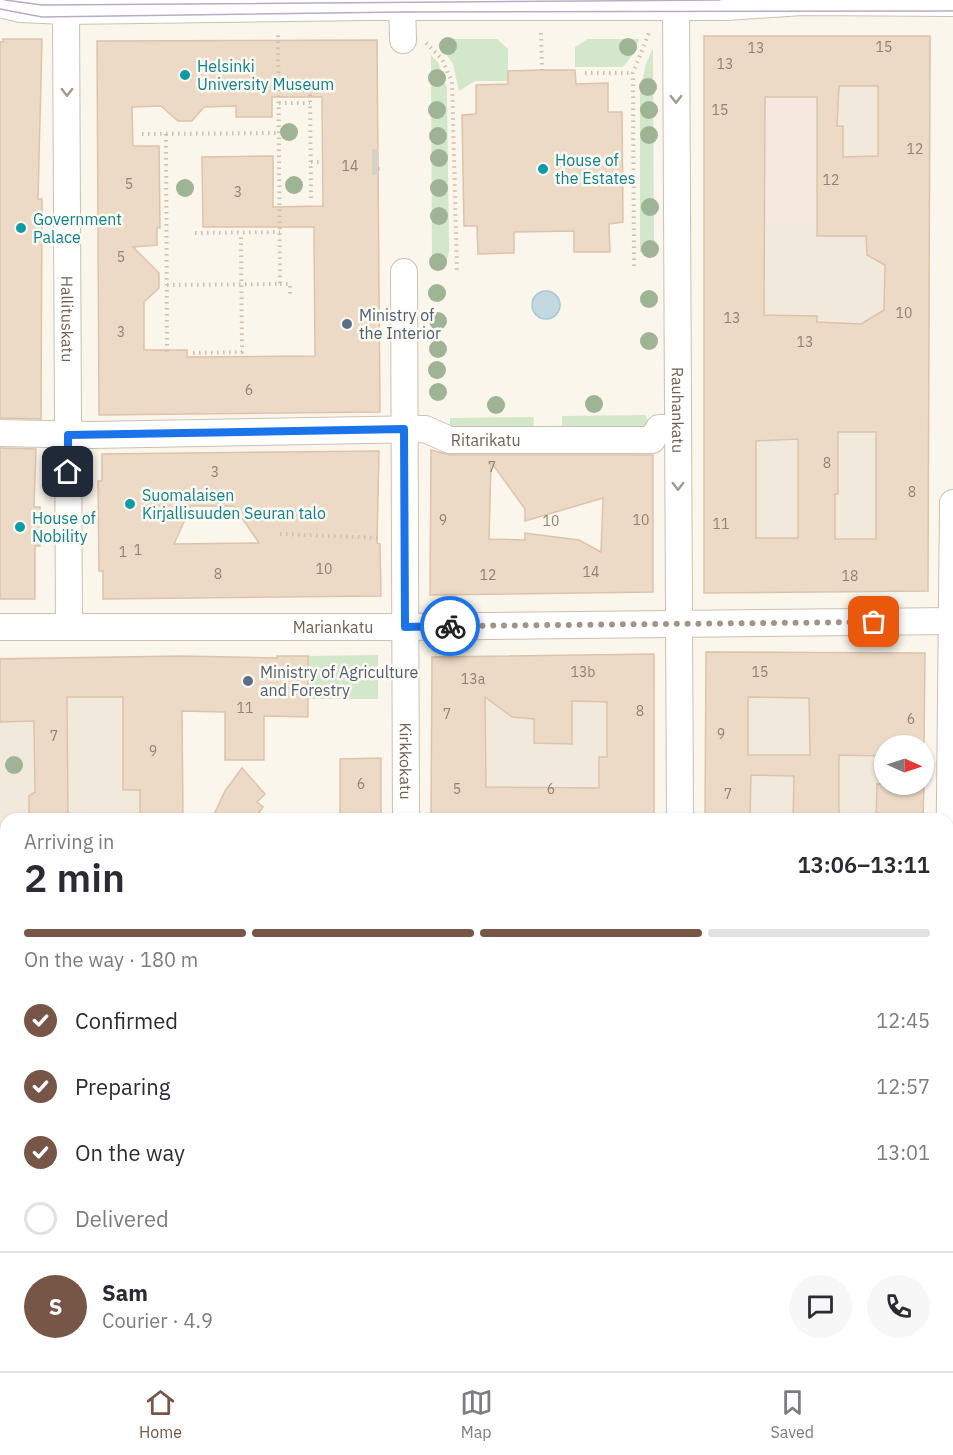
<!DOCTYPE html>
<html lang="en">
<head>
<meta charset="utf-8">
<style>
  body { margin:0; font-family:"IBM Plex Sans",sans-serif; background:#f7f7f7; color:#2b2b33; height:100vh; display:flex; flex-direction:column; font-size:22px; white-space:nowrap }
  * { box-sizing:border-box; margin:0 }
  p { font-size:20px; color:#7c7c81 }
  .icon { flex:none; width:33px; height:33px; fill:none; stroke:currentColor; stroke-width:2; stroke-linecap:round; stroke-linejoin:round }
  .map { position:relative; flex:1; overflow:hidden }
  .panel { position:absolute; left:0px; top:813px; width:954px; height:558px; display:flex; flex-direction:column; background:#fff; border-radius:18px 18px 0 0; box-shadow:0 2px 4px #0004 }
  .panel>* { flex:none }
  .needle { width:39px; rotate:93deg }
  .tools { position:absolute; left:874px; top:735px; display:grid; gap:12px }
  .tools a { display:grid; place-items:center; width:60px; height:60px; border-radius:50%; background:#fff; box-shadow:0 2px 4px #0004; font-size:30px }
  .pin { position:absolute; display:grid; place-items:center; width:51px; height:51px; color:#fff; margin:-26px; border-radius:12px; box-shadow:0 3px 9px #0006 }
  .courier { position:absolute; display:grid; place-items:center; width:60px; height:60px; margin:-30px; border:4px solid #1a73e8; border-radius:50%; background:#fff; color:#222; box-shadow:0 2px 8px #0007 }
  .head em { font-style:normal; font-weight:600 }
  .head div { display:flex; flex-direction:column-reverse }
  .head { display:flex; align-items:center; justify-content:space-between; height:102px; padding:0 24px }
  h1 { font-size:39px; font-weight:600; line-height:45px }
  .bar { display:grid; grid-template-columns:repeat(4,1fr); gap:9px 6px; align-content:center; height:72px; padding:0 24px }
  .bar i { height:8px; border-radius:4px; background:#e1e1e2 }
  .bar .selected { background:#775547 }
  .bar p { grid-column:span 4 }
  .line { display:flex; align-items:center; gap:15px; padding:0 24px; border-top:2px solid #e1e1e2 }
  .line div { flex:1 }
  .round { display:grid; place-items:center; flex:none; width:63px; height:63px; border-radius:32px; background:#f7f7f7 }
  ol { padding:0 24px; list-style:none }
  li { display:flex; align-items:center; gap:18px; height:66px }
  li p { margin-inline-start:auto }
  li .icon { padding:6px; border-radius:50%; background:#775547; color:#fff; stroke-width:4 }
  li:last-child { color:#7c7c81 }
  li i { width:33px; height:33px; border:3px solid #e1e1e2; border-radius:50% }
  .menu { display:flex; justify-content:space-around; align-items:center; height:84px; border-top:2px solid #e1e1e2; background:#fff; font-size:16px; color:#7c7c81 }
  .menu a { display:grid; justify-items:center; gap:3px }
  .menu .selected { color:#775547 }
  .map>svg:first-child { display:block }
</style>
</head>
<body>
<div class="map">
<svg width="953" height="1371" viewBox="0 0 953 1371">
  <rect width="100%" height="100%" fill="#faf6ec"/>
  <g fill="#f1e9db">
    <path d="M817 36H931L928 591 704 593V223H763L817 97Z"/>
    <path d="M707 651 925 653 885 746V784L924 785 923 819H705Z"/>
    <path d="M654 654V819H431L432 657Z"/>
    <path d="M182 656 183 819H6V968H0V657Z"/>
    <path d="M948 1015H953V1371H811L791 1365H948Z"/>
    <path d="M0 1019H6V1129L0 1127Z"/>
  </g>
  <path fill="#f6e8de" d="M704 36H817L818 223H704Z"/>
  <g fill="#d3e7cb">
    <path d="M443 39H497L508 49V81H475L459 91 453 64 441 46Z"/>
    <path d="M588 39H639L634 53 623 67H575V47Z"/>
    <path d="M653 48 654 252H640V89L646 64Z"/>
    <path d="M431 55 438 62 447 88 449 252 446 263 432 265Z"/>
    <path d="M645 415 651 425V435L562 437V416Z"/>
    <path d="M534 417 533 429 450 434V418Z"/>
    <path d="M378 655V699H308V656Z"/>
  </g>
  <g fill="#c2d9e2" stroke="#a9c7d3" stroke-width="1.5">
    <circle cx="546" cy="305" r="14"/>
    <path d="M0 1266 6 1268V1365H353L373 1371H0Z"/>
  </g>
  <g fill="#eddac6" stroke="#ddc3a9" stroke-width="1.5" fill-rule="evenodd">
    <path d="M704 36H930L928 591 704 593ZM839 86H878V156L843 157V126H837ZM765 97H817V236H866L867 255 885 265 884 310 861 324 817 322V316L764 315ZM838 432H876V539H835V494H838ZM798 439V538H756V441Z"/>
    <path d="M3 39H42L38 199H42L41 419 0 418V42H3Z"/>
    <path d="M377 40 380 412 99 415 97 41ZM272 97H322L323 206 273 207V156L202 157 203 227H314L315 356 187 357V350H144V302L159 288V273L133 247 157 245V228H160L159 146H133L132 107 161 106 178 121H192L204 107 236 106V117H272Z"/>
    <path d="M542 70H575L576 84 608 83V112H622L623 222 609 224 610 252H574V231L514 232V253L478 254 477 226H464L462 115 476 114V85L508 84V71Z"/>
    <path d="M0 448 36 449 34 507H40V546H35V599H0Z"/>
    <path d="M431 450 450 455H653V592L430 595ZM491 462 525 509V521L603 498 601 552 579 540 525 533V540L489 539Z"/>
    <path d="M379 451 377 543 380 544 381 596 103 599V571H99L98 481H102V454ZM191 506H234L259 543 174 544Z"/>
    <path d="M706 652 925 653 924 746H885V756L839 755V819H793L794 776 751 775 750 819H705ZM748 697 809 698 810 755H748Z"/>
    <path d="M654 654V819H431L432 657ZM485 697 512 717 534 719V743L572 744V701L607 702V757H599V788L486 787Z"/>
    <path d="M182 656 277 658V656H308V717L264 716V760H225V712L182 711 183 819H140V790H123V697H67L68 819H29V796L35 792 34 721 0 722V659Z"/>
    <path d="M381 758V819H340V759Z"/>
    <path d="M242 768 265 794 257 802 263 807 255 819H212L225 791Z"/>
    <path d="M877 784H924L923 819H876Z"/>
  </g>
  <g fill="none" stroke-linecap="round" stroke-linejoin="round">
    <path stroke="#d8d1c5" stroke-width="26" stroke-dasharray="26 13" stroke-linecap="butt" d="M372 162H378"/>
    <g stroke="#ccc0b2" stroke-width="28">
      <g id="minor">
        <path d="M402 0 403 40"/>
        <path id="s1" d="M676 0 680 819"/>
        <path d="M0 4 20 9 66 11 368 7H726L802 2 953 3"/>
        <path id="s2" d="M66 11 69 627"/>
        <path id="s3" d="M404 272 406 819"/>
        <path id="s4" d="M0 433 92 435 425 429 450 440H652L659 428H678"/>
        <path id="s5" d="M0 627H405L953 621"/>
        <path d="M948 991 953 503"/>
        <path d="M0 994H6"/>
        <path d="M0 1153 6 1154"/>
        <path d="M719 1365 739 1371"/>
      </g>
    </g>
    <g stroke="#d8d3ce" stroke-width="35">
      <g id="major">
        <path d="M0 1182 6 1184"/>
        <path d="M0 1213 6 1215"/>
        <path d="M515 1365 535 1371"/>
        <path d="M604 1365 624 1371"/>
      </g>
    </g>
    <g stroke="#d2bea9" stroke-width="4" stroke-dasharray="1.5 4.5" stroke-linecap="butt">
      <path d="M541 33 542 70"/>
      <path d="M426 43 442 59 452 82 457 270"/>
      <path d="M585 73H633"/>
      <path d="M279 103H310"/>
      <path d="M142 134 279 133"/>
      <path d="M166 134 167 356"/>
      <path d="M311 162H323"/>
      <path d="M378 169H383"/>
      <path d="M311 198 310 87H336"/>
      <path d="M195 233 280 232"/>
      <path d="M634 266 633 73 649 33"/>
      <path d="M280 284H290V298"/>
      <path d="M167 285 280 284 278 33"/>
      <path d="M193 353 242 352 241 233"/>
      <path d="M280 534 382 538"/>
      <path d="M0 1250 6 1251"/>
      <path d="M387 1365 406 1371"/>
      <path d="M438 1365 457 1371"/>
      <path d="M674 1371 675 1365"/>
    </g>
    <use href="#minor" stroke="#fff" stroke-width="26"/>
    <use href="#major" stroke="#f0dfad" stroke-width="33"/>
    <g stroke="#bbaac4" stroke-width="1.5">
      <path d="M5 0 42 5 720 0"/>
      <path d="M0 9 42 17 403 12 953 11"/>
    </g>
  </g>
  <g fill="#9fb395">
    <circle cx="448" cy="46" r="9"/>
    <circle cx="628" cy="47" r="9"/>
    <circle cx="437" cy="78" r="9"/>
    <circle cx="648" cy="87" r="9"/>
    <circle cx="437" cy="110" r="9"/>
    <circle cx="649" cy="110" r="9"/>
    <circle cx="289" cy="132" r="9"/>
    <circle cx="649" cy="135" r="9"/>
    <circle cx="438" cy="136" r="9"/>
    <circle cx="439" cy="158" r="9"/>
    <circle cx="294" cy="185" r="9"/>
    <circle cx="185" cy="188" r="9"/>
    <circle cx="439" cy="188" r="9"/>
    <circle cx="650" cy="207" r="9"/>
    <circle cx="439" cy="216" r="9"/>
    <circle cx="650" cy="249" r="9"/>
    <circle cx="438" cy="262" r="9"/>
    <circle cx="437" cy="293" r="9"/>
    <circle cx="649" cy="299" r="9"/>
    <circle cx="438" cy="321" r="9"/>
    <circle cx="649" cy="341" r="9"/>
    <circle cx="438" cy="349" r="9"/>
    <circle cx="437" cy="370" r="9"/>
    <circle cx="438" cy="392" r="9"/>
    <circle cx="594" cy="404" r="9"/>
    <circle cx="496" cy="405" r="9"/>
    <circle cx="14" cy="765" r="9"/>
  </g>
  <defs><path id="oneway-chevron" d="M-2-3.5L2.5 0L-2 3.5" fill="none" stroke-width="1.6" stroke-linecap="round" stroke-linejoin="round" transform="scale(1.5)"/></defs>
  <g stroke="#a4988e">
    <use href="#oneway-chevron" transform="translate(67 92) rotate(90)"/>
    <use href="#oneway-chevron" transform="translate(676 99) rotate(90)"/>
    <use href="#oneway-chevron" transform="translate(678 486) rotate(90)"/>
  </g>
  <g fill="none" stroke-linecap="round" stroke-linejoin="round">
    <path stroke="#a29587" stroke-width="6" stroke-dasharray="0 10.8" d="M450 626 874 622"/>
    <path stroke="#1a73e8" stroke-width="8" d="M68 472V435L404 429 405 627 450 626"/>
  </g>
  <g fill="#0f9aa8" stroke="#fdfaf2" stroke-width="2">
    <circle cx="185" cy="75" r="6"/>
    <circle cx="543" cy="169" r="6"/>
    <circle cx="21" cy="228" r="6"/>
    <circle cx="130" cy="504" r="6"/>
    <circle cx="20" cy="527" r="6"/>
  </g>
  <g fill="#5c6f8a" stroke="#fdfaf2" stroke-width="2">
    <circle cx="347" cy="324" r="6"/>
    <circle cx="248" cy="681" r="6"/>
  </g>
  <g text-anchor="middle" stroke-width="5" stroke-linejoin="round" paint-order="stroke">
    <g font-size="14" fill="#927f6e">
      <text x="884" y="52">15</text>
      <text x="756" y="53">13</text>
      <text x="725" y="69">13</text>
      <text x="720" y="115">15</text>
      <text x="915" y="154">12</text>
      <text x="350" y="171">14</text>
      <text x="831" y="185">12</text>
      <text x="129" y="189">5</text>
      <text x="238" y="197">3</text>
      <text x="121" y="262">5</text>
      <text x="904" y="318">10</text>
      <text x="732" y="323">13</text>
      <text x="121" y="337">3</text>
      <text x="805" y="347">13</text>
      <text x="249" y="395">6</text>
      <text x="827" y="468">8</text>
      <text x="492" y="472">7</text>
      <text x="215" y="477">3</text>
      <text x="912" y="497">8</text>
      <text x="443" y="525">9</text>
      <text x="641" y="525">10</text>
      <text x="551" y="526">10</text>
      <text x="721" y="529">11</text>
      <text x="138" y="555">1</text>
      <text x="123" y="557">1</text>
      <text x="324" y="574">10</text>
      <text x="591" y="577">14</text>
      <text x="218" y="579">8</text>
      <text x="488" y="580">12</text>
      <text x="850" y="581">18</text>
      <text x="583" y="677">13b</text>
      <text x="760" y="677">15</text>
      <text x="473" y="684">13a</text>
      <text x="245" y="713">11</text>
      <text x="640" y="716">8</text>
      <text x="447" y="719">7</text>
      <text x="911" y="724">6</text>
      <text x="721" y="739">9</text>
      <text x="54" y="741">7</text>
      <text x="153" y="756">9</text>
      <text x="361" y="789">6</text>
      <text x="457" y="794">5</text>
      <text x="551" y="794">6</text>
      <text x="728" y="799">7</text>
    </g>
    <g font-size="16" fill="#0d838f" stroke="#fdfaf2" text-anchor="start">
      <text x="197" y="72">Helsinki<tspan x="197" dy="18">University Museum</tspan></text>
      <text x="555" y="166">House of<tspan x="555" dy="18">the Estates</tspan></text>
      <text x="33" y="225">Government<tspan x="33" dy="18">Palace</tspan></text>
      <text x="142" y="501">Suomalaisen<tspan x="142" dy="18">Kirjallisuuden Seuran talo</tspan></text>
      <text x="32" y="524">House of<tspan x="32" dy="18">Nobility</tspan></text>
    </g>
    <g font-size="16" fill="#4e5e75" stroke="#fdfaf2" text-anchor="start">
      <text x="359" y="321">Ministry of<tspan x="359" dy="18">the Interior</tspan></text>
      <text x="260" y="678">Ministry of Agriculture<tspan x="260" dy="18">and Forestry</tspan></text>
    </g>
    <g font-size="16" fill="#736151" stroke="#fdfaf2">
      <text dy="6" stroke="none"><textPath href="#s2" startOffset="308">Hallituskatu</textPath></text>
      <text dy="6" stroke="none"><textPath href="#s1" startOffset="410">Rauhankatu</textPath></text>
      <text dy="6" stroke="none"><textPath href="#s4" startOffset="488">Ritarikatu</textPath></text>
      <text dy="6" stroke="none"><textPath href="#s5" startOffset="333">Mariankatu</textPath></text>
      <text dy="6" stroke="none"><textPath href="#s3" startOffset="489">Kirkkokatu</textPath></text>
    </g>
  </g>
</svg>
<div class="tools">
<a><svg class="needle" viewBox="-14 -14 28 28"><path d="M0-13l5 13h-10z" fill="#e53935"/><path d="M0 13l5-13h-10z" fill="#7c7c81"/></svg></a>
</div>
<div class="pin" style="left:874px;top:622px;background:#ea580c"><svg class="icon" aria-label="bag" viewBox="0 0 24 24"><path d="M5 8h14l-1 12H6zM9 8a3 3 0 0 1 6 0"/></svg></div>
<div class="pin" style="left:68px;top:472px;background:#1f2937"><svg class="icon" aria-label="home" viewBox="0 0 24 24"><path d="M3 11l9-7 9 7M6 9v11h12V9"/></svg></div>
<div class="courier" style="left:450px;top:626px"><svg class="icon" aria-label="bike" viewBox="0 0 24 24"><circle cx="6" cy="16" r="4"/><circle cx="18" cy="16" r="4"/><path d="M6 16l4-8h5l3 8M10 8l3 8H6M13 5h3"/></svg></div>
<section class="panel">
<div class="head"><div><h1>2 min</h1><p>Arriving in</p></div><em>13:06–13:11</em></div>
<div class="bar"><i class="selected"></i><i class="selected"></i><i class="selected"></i><i></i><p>On the way · 180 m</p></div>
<ol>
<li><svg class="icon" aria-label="check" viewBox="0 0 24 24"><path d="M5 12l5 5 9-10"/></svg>Confirmed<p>12:45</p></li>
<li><svg class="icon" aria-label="check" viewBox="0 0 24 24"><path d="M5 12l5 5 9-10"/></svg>Preparing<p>12:57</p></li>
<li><svg class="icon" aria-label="check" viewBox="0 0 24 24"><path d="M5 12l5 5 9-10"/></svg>On the way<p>13:01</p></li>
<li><i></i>Delivered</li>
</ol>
<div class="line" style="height:108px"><b class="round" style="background:#775547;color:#fff">S</b><div><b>Sam</b><p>Courier · 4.9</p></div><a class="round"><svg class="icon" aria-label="chat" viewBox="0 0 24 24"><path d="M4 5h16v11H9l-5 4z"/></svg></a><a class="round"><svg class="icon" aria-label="phone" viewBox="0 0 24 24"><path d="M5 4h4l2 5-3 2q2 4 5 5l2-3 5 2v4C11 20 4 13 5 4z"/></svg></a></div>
</section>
</div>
<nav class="menu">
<a class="selected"><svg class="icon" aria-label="home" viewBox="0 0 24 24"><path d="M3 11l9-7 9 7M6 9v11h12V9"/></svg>Home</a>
<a><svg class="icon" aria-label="map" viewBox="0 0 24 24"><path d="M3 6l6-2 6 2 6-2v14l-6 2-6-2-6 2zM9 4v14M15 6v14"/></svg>Map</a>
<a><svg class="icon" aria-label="saved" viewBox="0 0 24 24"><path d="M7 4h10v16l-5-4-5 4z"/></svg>Saved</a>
</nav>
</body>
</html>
